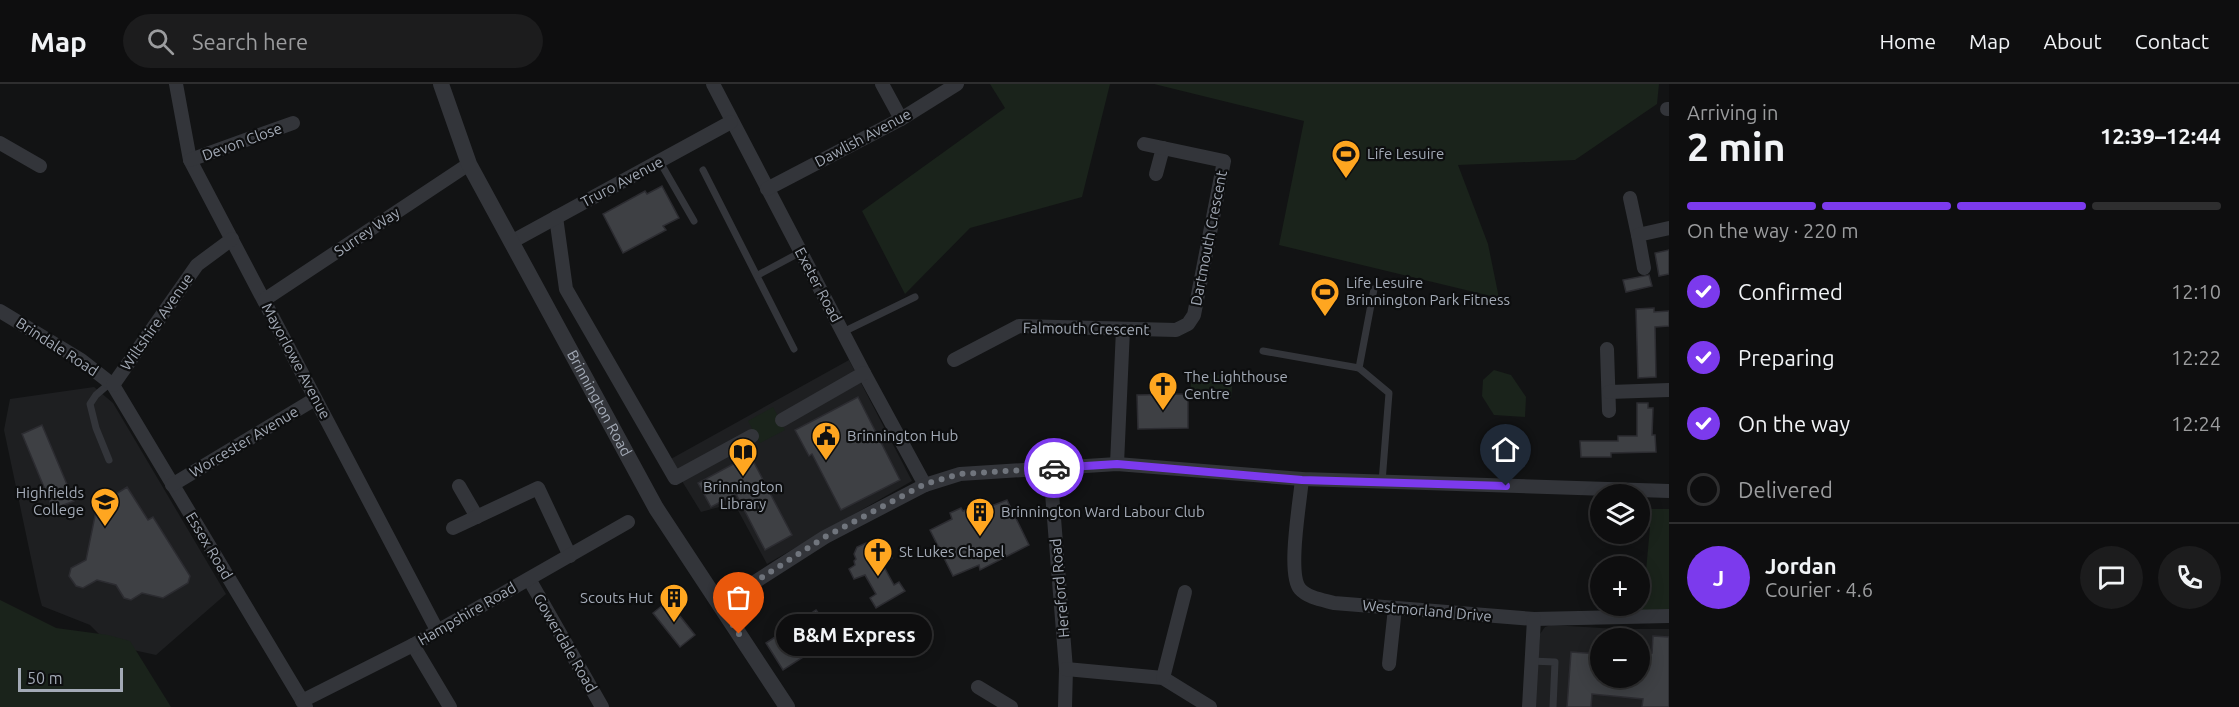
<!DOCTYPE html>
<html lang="en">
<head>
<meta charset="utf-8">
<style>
  body { margin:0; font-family:Ubuntu,sans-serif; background:#1c1c1d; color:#f1f3f6; height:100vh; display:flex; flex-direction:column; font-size:22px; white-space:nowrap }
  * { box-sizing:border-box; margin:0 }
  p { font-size:20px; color:#9b9c9e }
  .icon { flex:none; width:33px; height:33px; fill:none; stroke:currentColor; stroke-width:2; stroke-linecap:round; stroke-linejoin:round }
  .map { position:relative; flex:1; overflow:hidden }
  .side { display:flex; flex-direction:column; background:#0e0e0f; width:570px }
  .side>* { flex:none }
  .controls { position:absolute; left:1590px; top:400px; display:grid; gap:12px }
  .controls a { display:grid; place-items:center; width:60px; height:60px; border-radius:50%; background:#0e0e0f; box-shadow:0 3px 15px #0003,0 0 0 2px #2e2e2f; font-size:30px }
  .scale { position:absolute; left:18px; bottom:15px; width:105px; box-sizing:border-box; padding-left:6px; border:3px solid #a3aab6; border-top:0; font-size:16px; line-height:21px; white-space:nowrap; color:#a3aab6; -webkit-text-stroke:4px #0d0e0f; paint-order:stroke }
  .pin { position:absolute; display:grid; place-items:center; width:51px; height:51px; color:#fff; margin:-62px -26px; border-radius:50% 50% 50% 0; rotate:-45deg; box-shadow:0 0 6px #0007 }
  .pin .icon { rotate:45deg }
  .courier { position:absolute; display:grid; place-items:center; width:60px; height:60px; margin:-30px; border:4px solid #7c3aed; border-radius:50%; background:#fff; color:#222; box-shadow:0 2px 8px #0007 }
  .bubble { position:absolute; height:42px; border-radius:21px; background:#0e0e0f; box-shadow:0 3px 15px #0003,0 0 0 2px #2e2e2f; font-size:20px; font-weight:600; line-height:42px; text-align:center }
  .head em { font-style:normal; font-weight:600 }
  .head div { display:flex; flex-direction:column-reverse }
  .head { display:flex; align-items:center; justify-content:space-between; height:102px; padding:0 18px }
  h1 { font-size:39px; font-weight:600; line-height:45px }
  .bar { display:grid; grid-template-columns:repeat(4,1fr); gap:9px 6px; align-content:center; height:72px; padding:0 18px }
  .bar i { height:8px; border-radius:4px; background:#2e2e2f }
  .bar .active { background:#7c3aed }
  .bar p { grid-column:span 4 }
  .line { display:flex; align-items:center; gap:15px; padding:0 18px; border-top:2px solid #2e2e2f }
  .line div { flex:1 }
  .round { display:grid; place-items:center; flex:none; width:63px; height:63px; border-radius:32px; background:#1c1c1d }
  ol { padding:0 18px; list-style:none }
  li { display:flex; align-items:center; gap:18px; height:66px }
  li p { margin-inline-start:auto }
  li .icon { padding:6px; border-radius:50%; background:#7c3aed; color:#fff; stroke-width:4 }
  li:last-child { color:#9b9c9e }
  li i { width:33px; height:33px; border:3px solid #2e2e2f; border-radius:50% }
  header { display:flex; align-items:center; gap:36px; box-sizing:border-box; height:84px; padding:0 30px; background:#0e0e0f; border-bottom:2px solid #2e2e2f }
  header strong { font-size:28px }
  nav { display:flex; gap:33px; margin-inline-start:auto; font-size:21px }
  .search { width:420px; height:54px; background:#1c1c1d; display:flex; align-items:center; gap:15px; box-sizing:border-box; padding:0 21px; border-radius:33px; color:#9b9c9e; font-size:22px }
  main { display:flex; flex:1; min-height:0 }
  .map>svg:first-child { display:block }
</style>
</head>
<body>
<header>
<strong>Map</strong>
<div class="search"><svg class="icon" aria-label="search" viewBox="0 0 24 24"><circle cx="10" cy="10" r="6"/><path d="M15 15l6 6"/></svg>Search here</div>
<nav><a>Home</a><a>Map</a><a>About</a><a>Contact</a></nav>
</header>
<main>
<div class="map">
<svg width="1669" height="623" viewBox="0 0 1669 623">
  <rect width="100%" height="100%" fill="#121314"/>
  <g fill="#1e1f21" fill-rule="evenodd">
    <path d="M849 276 912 397 767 480 734 419 701 428 669 376Z"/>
    <path d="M94 303 113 319 226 510 156 571 115 562 106 557 90 541 42 522 38 507 4 346 10 315Z"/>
    <path d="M1551 541 1618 545H1669V623H1535L1540 550 1545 543ZM1600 555H1640V594H1600Z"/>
  </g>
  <g fill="#1a231b">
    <path d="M990 0H1110L1082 113 970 144 905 210 862 127 1005 24Z"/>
    <path d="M1154 0H1659L1657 20 1575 76 1458 81 1488 160 1499 214 1279 161 1304 37Z"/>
    <path d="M1494 286 1511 291 1526 313 1525 333 1494 331 1482 312 1483 296Z"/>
    <path d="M1192 288 1233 293 1231 314 1190 310Z"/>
    <path d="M773 323 785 346 760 359 748 337Z"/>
    <path d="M1640 425H1669V525L1637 527 1644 509 1650 443 1640 434Z"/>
    <path d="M0 516 56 544 108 551 130 557 171 623H0Z"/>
  </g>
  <g fill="#3e4044" stroke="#2c2c31" stroke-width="1.5">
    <path d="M662 102 679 134 663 142 666 146 623 169 603 130 645 107 647 110Z"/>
    <path d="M1669 166V190L1659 192 1655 169Z"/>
    <path d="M1649 191 1652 202 1626 208 1623 196Z"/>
    <path d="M1654 224V228L1669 227V242L1655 243 1656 293 1638 294 1636 225Z"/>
    <path d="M1188 310V344L1138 345 1137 311Z"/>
    <path d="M858 313 900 396 841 426 812 370 809 372 795 346Z"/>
    <path d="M1637 319H1648V324H1653L1652 351H1655L1656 368 1611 369V373H1581L1580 357H1618V352H1637Z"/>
    <path d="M42 341 74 417 53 425 22 350Z"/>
    <path d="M750 371 792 451 765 466 736 410 711 423 698 399Z"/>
    <path d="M127 403 148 436 153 433 190 492 188 499 163 514 142 509 131 516 124 514 116 501 97 496 83 504 76 502 69 492 71 484 86 476 97 422Z"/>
    <path d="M1007 416 1029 461 980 486 979 481 953 492 930 446 952 435 950 429 961 424 963 427 979 421 981 426Z"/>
    <path d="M866 459 871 461 876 469 886 463 892 474 883 481 894 501 899 498 905 507 876 524 870 514 876 510 865 491 854 495 849 485 855 481 854 477 856 475 854 470 857 463Z"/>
    <path d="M668 517 695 551 680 563 653 529Z"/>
    <path d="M816 526 836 552 783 586 766 559Z"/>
    <path d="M1653 552 1669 553V623H1642L1643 615 1592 610 1591 623H1567L1571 568 1600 570V594H1640V571L1652 569Z"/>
  </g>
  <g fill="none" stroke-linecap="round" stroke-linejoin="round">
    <g stroke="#33353a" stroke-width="7">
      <path d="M660 78 694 137"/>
      <path d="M703 86 794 265"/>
      <path d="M758 191 801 168"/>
      <path d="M1374 205 1359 284 1389 309 1382 398"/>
      <path d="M843 248 915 213"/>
      <path d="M1263 267 1359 284"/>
      <path d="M109 376 96 344 90 320 96 311 110 299"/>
      <path d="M1531 577 1555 578 1553 623"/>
    </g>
    <g stroke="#33353a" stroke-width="14">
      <path d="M176 0 190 76 437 546"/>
      <path d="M713 0 864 289 925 401"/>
      <path d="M882 0 901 35"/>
      <path d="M1667 25H1669"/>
      <path d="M0 59 40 82"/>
      <path d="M190 76 293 39"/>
      <path d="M1156 90 1163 64"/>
      <path d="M767 105 901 35 957 0"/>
      <path d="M1630 114 1638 151"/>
      <path d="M556 133 566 205 675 394 752 352"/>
      <path d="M513 157 731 38"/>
      <path d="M1644 184 1638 151 1669 144"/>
      <path d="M264 216 469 80"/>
      <path d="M0 227 81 276 113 301 306 623"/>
      <path d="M1607 265 1609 327"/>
      <path d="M954 276 1019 242 1176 246 1188 240 1194 231 1224 77 1144 60"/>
      <path d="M113 301 197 181 232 155"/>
      <path d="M1609 308 1669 306"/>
      <path d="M782 336 864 289"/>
      <path d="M1117 380 1123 245"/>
      <path d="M1050 384 1066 585 1065 623"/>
      <path d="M1302 395C1300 418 1287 490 1300 505 1308 514 1323 516 1334 519L1534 535 1669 532"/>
      <path d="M172 401 315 315"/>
      <path d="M459 402 477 433"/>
      <path d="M453 444 538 404 570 472"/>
      <path d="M529 495 602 623"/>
      <path d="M719 521 825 453 925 401 960 390 1117 380 1302 395 1669 407"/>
      <path d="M413 561 450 623"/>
      <path d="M1389 580 1395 524"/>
      <path d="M1066 585 1163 594 1210 623"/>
      <path d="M1163 594 1185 508"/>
      <path d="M978 603 1011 623"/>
      <path d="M302 617 413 561 628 438"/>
      <path d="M1529 623 1534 535"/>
    </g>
    <path stroke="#33353a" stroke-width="16" id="s1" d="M441 0 469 80 656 424 787 623"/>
  </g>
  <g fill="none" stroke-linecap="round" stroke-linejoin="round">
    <path stroke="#70757d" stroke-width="6" stroke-dasharray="0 10.8" d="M739 550 719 521 825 453 925 400 960 390 1054 384"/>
    <path stroke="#7c3aed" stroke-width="8" d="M1054 384 1117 380 1302 396 1506 402"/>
  </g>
  <defs>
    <g id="stadium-pin" transform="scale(1.5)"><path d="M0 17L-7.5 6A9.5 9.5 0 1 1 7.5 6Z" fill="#ffa620" stroke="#0d0e0f"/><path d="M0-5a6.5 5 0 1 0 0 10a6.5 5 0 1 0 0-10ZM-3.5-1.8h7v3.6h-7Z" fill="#111"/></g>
    <g id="church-pin" transform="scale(1.5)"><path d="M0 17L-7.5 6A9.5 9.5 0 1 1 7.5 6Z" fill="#ffa620" stroke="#0d0e0f"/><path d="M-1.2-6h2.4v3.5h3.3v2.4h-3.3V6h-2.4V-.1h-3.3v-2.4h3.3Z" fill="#111"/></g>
    <g id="civic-pin" transform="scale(1.5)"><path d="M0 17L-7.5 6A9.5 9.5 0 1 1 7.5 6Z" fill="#ffa620" stroke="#0d0e0f"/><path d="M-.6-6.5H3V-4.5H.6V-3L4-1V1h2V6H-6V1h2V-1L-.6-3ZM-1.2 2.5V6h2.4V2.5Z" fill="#111"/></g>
    <g id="library-pin" transform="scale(1.5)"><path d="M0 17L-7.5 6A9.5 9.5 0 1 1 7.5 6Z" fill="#ffa620" stroke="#0d0e0f"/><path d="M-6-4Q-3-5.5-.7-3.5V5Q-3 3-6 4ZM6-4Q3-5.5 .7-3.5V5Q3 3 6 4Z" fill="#111"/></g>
    <g id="school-pin" transform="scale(1.5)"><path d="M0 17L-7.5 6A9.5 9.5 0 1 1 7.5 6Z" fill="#ffa620" stroke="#0d0e0f"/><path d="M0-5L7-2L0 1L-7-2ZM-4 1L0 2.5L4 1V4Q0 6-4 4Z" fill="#111"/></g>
    <g id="building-pin" transform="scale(1.5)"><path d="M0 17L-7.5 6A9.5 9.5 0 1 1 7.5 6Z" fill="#ffa620" stroke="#0d0e0f"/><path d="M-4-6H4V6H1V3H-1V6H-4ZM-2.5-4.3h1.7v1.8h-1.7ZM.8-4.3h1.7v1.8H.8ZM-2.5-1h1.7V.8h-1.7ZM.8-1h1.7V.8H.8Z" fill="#111"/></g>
  </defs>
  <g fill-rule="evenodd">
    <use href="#stadium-pin" x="1346" y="70"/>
    <use href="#stadium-pin" x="1325" y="208"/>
    <use href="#church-pin" x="1163" y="302"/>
    <use href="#civic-pin" x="826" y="352"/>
    <use href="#library-pin" x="743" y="368"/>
    <use href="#school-pin" x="105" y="418"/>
    <use href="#building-pin" x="980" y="428"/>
    <use href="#church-pin" x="878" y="468"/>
    <use href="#building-pin" x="674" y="514"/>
  </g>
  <g text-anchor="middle" stroke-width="4.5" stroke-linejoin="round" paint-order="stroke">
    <g font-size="15" fill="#a3aab6" stroke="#0d0e0f">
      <text transform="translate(863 54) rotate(-28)" y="5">Dawlish Avenue</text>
      <text transform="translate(242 58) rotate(-20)" y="5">Devon Close</text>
      <text transform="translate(622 98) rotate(-28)" y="5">Truro Avenue</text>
      <text transform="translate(367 148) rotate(-34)" y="5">Surrey Way</text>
      <text transform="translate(1209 154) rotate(-79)" y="5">Dartmouth Crescent</text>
      <text transform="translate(818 201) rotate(62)" y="5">Exeter Road</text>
      <text transform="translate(157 238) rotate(-55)" y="5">Wiltshire Avenue</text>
      <text transform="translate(1086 245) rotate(1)" y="5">Falmouth Crescent</text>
      <text transform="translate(57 263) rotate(33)" y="5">Brindale Road</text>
      <text transform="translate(296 277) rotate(62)" y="5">Mayorlowe Avenue</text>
      <text dy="5" stroke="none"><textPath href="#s1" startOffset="357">Brinnington Road</textPath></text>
      <text transform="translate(244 358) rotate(-31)" y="5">Worcester Avenue</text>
      <text transform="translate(209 462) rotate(59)" y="5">Essex Road</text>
      <text transform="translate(1060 504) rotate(-95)" y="5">Hereford Road</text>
      <text transform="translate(1427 527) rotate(5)" y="5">Westmorland Drive</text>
      <text transform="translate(467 530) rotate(-30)" y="5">Hampshire Road</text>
      <text transform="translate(565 559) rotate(60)" y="5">Gowerdale Road</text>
    </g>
    <g font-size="15" fill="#a3aab6" stroke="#0d0e0f" text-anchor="start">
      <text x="1367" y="75">Life Lesuire</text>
      <text x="1346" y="204">Life Lesuire<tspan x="1346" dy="17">Brinnington Park Fitness</tspan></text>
      <text x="1184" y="298">The Lighthouse<tspan x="1184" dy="17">Centre</tspan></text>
      <text x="847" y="357">Brinnington Hub</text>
      <text x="743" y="408" text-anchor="middle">Brinnington<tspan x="743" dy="17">Library</tspan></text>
      <text x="84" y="414" text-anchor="end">Highfields<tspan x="84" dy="17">College</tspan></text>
      <text x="1001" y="433">Brinnington Ward Labour Club</text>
      <text x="899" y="473">St Lukes Chapel</text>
      <text x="653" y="519" text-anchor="end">Scouts Hut</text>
    </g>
  </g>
</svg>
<div class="controls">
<a><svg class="icon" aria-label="layers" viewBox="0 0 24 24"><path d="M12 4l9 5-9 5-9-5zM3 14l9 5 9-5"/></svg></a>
<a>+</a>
<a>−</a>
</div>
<div class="scale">50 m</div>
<div class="pin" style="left:739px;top:550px;background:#ea580c"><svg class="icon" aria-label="bag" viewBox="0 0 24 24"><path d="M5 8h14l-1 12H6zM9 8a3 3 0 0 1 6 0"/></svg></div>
<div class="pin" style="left:1506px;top:402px;background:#1f2937"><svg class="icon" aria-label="home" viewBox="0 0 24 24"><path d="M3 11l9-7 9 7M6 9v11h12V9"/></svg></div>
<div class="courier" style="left:1054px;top:384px"><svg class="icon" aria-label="car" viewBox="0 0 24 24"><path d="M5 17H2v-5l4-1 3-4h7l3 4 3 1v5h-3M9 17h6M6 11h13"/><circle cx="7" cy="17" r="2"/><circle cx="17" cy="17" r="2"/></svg></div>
<div class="bubble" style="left:776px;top:530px;width:156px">B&amp;M Express</div>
</div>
<section class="side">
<div class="head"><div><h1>2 min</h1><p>Arriving in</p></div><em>12:39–12:44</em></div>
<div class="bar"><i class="active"></i><i class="active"></i><i class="active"></i><i></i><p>On the way · 220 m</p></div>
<ol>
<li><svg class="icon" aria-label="check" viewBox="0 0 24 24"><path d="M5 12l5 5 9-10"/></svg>Confirmed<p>12:10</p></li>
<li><svg class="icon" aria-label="check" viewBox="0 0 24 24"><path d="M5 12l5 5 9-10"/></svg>Preparing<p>12:22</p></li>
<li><svg class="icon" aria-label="check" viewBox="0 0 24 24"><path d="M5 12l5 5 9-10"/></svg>On the way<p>12:24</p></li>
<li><i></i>Delivered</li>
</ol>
<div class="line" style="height:108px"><b class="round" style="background:#7c3aed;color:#fff">J</b><div><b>Jordan</b><p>Courier · 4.6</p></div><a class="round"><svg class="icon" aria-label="chat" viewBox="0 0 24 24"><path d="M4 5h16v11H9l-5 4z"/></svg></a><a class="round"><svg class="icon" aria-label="phone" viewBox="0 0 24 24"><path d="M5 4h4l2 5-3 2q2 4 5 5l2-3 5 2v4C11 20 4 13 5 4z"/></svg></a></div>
</section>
</main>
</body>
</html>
